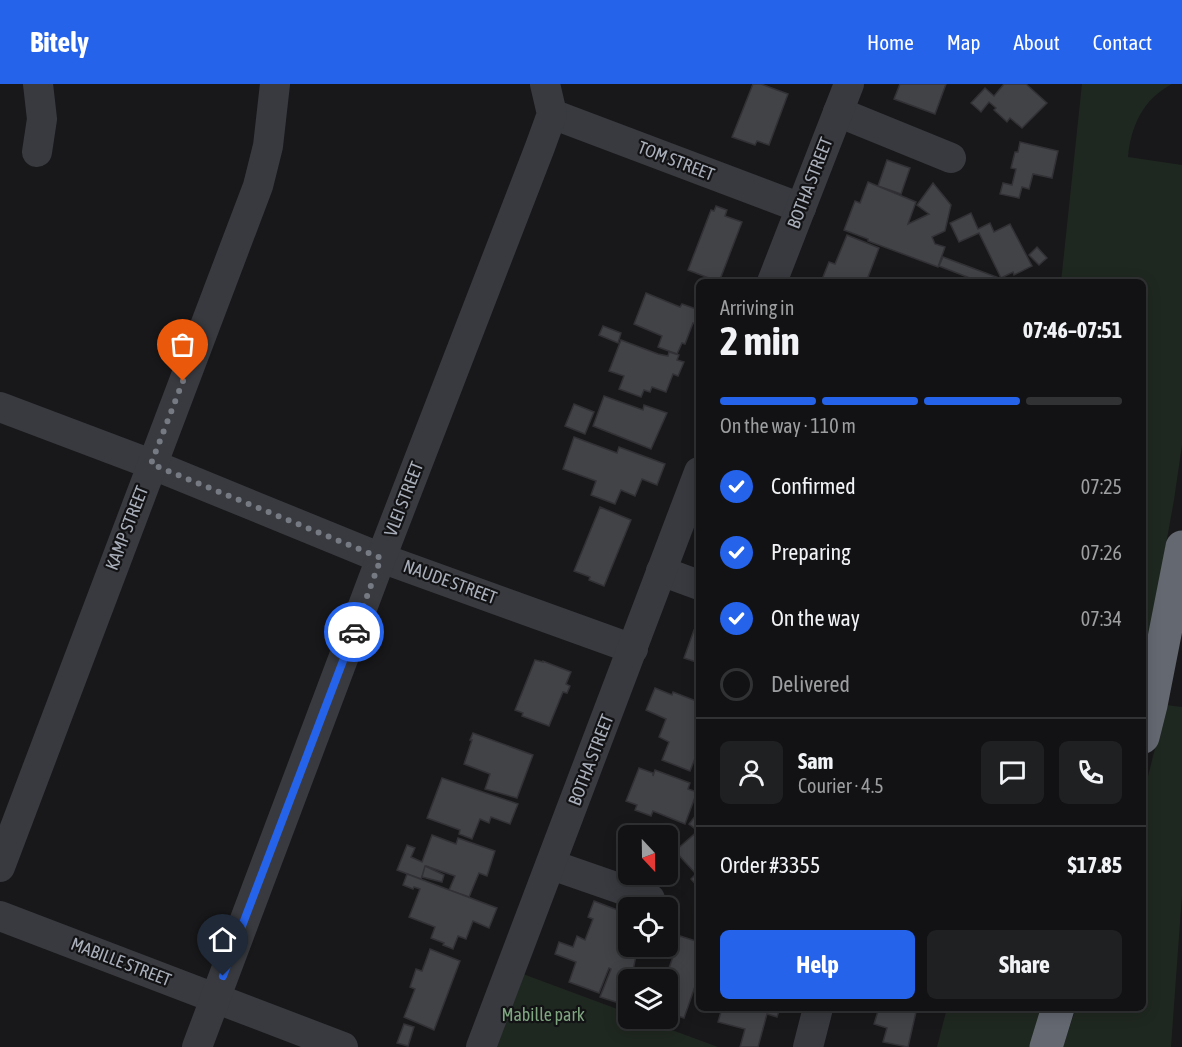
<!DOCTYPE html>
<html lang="en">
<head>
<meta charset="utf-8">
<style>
  body { margin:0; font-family:"Asap Condensed",sans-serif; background:#1f2022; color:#f1f3f6; height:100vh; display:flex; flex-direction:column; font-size:22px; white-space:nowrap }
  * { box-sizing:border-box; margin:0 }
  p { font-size:20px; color:#9c9ea0 }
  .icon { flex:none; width:33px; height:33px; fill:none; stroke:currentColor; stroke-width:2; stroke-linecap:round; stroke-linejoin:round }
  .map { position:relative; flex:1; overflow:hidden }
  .sheet { position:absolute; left:696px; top:195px; width:450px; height:732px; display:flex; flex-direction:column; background:#121214; border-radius:9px; box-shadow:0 3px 15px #0003,0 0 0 2px #313234 }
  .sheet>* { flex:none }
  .needle { width:39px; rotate:158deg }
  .controls { position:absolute; left:618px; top:741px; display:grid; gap:12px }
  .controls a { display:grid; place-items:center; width:60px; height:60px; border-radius:9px; background:#121214; box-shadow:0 3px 15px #0003,0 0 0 2px #313234; font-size:30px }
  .pin { position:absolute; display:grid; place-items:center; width:51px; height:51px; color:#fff; margin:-62px -26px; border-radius:50% 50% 50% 0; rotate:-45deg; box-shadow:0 0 6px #0007 }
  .pin .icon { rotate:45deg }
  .courier { position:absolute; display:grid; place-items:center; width:60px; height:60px; margin:-30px; border:4px solid #2563eb; border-radius:50%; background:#fff; color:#222; box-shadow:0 2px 8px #0007 }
  .head em { font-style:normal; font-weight:700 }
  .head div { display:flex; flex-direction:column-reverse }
  .head { display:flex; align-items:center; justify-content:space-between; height:102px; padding:0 24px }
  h1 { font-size:39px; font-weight:700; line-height:45px }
  .bar { display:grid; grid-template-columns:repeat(4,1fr); gap:9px 6px; align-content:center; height:72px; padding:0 24px }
  .bar i { height:8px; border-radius:4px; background:#313234 }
  .bar .active { background:#2563eb }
  .bar p { grid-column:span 4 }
  .line { display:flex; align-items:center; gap:15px; padding:0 24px; border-top:2px solid #313234 }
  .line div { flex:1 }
  .round { display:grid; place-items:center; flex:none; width:63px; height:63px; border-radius:9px; background:#1f2022 }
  ol { padding:0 24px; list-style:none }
  li { display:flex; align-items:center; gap:18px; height:66px }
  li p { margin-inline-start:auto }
  li .icon { padding:6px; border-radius:50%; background:#2563eb; color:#fff; stroke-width:4 }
  li:last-child { color:#9c9ea0 }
  li i { width:33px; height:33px; border:3px solid #313234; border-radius:50% }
  .button { display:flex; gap:12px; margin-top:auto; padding:12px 24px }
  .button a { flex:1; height:69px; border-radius:9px; background:#2563eb; color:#fff; font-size:24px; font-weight:700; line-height:69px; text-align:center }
  .button a+a { background:#1f2022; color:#f1f3f6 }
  header { display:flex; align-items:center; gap:36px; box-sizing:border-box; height:84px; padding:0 30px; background:#2563eb; color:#fff }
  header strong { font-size:28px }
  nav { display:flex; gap:33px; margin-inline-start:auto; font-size:21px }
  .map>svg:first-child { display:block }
</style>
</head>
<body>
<header>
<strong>Bitely</strong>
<nav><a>Home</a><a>Map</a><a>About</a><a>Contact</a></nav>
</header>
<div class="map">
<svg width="1182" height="963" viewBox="0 0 1182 963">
  <rect width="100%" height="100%" fill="#18181a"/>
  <g fill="#1f2820">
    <path d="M1082 0H1172C1143 15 1131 42 1128 73L1182 81V361L1174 416 1143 587V198H1061Z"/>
    <path d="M1166 621 1182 623V811L1171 963H1063L1076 924H1143V712Z"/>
    <path d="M523 890 628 929V934L642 935 718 963H495Z"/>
    <path d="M947 924H1045L1032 963H937Z"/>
  </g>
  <g fill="#424347" stroke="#323236" stroke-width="1.5">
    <path d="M753 0H761L788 10 769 61 757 57 755 61 732 53Z"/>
    <path d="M900 0H946L935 30 894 15Z"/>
    <path d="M1004 0H1026L1047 19 1022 44 1010 34 1007 38 994 26 996 24 989 18 981 28 971 19 985 4 994 12Z"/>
    <path d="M1020 58 1058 67 1052 94 1033 90 1029 105 1022 103 1019 114 1000 110 1003 99 1012 101 1016 85 1011 84 1015 68H1018Z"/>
    <path d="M887 76 910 84 901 110 878 102Z"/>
    <path d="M868 98 916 118 908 140 929 130 917 121 933 99 951 121 945 147 932 153 935 160 945 163 938 183 868 157V155L844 146 855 117 860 119Z"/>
    <path d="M716 122 727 126 725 132 742 138 719 198 688 186 711 126 714 127Z"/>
    <path d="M971 129 978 145 990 139 994 148 1010 140 1032 182 1014 191 1013 188 1001 194 979 149 959 158 950 139Z"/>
    <path d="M847 151 879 164 868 193 882 198H821L829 178 835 180Z"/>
    <path d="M1037 163 1047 174 1039 181 1029 171Z"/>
    <path d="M943 173 999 194 998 198H980L939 182Z"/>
    <path d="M646 209 680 223 682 220 699 226 698 241 693 239 685 260 682 259 677 270 658 263 662 252 634 240Z"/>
    <path d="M603 242 621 249 618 259 599 251Z"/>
    <path d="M621 256 658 270 668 272 669 268 679 271 677 276 684 278 678 292 673 290 666 308 652 303 650 308 644 306 641 313 619 305 624 292 609 287Z"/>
    <path d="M604 312 643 326 644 321 667 329 651 365 593 342Z"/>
    <path d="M574 320 594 328 585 350 565 342Z"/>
    <path d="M574 353 617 369 619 363 665 380 657 401 642 395 635 412 621 406 615 420 591 411 596 397 563 385Z"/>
    <path d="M600 423 631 436 604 502 589 496 590 493 574 487Z"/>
    <path d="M694 546 699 548V579L684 574Z"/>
    <path d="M535 576 543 578V577L571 588 566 600 570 602 567 609 563 608 549 642 522 632 523 629 515 626Z"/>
    <path d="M655 604 672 611 673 608 699 618V673L696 672 690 687 662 676 669 658 659 653 666 635 646 626Z"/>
    <path d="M473 649 533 671 517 714 485 705 490 690 464 680 472 656H470Z"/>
    <path d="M639 684 653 689V692L655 686 690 699 688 705 697 708 685 740 653 727 651 732 635 726 637 721 626 717Z"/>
    <path d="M442 694 518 720 510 740 491 733 489 739 480 735 472 755 459 750 460 746 427 734Z"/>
    <path d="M699 727V739L694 744 689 740Z"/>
    <path d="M699 746V804L691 795 696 790 675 767Z"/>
    <path d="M432 751 456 760 458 754 495 767 487 792 479 789 469 813 449 806 455 792 426 782 421 795 397 786 407 761 415 764 411 773 422 778Z"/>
    <path d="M425 782 444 791 442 798 422 793Z"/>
    <path d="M407 790 497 824 489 844 473 837 466 855 458 852 453 865 443 861 444 859 431 854 435 843 409 833 420 805 414 803 413 805 403 801Z"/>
    <path d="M594 817 628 830 624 853 628 854V862H638L631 896H628L622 920 600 913 611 885 609 884 599 909 569 898 576 878 555 870 559 858 573 863 577 852 585 856 593 835 588 833Z"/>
    <path d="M680 852 699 858V891L684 934 668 929V896H665Z"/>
    <path d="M430 865 460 877 434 946 404 933 415 905 410 903 416 885 422 887Z"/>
    <path d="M722 924H780L777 933 767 930 758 963H740L745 945 718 938Z"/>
    <path d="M879 924H905L916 928 908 963 883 958 887 944 874 940Z"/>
    <path d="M404 940 414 943 408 962 397 959Z"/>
  </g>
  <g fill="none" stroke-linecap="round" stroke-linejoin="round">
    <g stroke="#383a3f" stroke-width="30">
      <path d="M838 28 951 74"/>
      <path d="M552 30 801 124"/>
      <path d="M37 68 42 35 38 0"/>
      <path d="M772 198 849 0"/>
      <path d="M0 323 151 380 381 474 633 565"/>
      <path d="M661 487 699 501"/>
      <path d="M552 781 650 815"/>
      <path d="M0 783 258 102 268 62 275 0"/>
      <path d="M0 832 343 963"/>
      <path d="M197 963 381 474 540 63 552 30 545 0"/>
      <path d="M481 963 699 388"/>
      <path d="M808 963 818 924"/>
    </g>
    <g stroke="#646871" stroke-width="33">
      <path d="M1143 653 1151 621 1182 463"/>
      <path d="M1046 963 1058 924"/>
    </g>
  </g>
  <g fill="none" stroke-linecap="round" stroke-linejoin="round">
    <path stroke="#767a82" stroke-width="6" stroke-dasharray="0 10.8" d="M183 297 151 380 381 474 354 548"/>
    <path stroke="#2563eb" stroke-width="8" d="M223 892 354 548"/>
  </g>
  <g text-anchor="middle" stroke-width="4.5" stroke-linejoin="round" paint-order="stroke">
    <g font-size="18" fill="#a9afba" stroke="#131315">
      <text transform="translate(676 77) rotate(21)" y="6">TOM STREET</text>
      <text transform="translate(810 99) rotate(-69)" y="6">BOTHA STREET</text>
      <text transform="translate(404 415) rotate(-69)" y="6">VLEI STREET</text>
      <text transform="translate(127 444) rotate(-69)" y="6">KAMP STREET</text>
      <text transform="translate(450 498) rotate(20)" y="6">NAUDE STREET</text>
      <text transform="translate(591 676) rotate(-69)" y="6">BOTHA STREET</text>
      <text transform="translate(121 878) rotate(21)" y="6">MABILLE STREET</text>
    </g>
    <g font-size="18" fill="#7fa681" stroke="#131315">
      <text x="543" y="937">Mabille park</text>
    </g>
  </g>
</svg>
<div class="controls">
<a><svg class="needle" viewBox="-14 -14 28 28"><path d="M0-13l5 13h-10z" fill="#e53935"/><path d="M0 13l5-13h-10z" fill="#9c9ea0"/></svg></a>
<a><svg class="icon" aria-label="locate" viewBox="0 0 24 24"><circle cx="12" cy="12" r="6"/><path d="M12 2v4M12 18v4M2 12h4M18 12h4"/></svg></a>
<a><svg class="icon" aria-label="layers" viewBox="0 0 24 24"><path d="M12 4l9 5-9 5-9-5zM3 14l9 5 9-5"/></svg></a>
</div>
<div class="pin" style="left:183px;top:297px;background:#ea580c"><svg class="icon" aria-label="bag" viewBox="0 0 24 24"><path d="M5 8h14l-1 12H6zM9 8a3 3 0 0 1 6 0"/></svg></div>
<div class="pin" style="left:223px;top:892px;background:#1f2937"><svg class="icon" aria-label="home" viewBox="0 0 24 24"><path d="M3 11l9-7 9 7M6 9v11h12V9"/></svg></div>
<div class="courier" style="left:354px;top:548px"><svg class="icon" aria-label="car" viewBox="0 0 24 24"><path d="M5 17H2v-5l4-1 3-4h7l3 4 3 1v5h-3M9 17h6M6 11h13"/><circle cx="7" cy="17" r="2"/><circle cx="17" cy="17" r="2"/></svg></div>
<section class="sheet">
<div class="head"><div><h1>2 min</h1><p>Arriving in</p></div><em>07:46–07:51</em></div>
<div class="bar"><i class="active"></i><i class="active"></i><i class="active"></i><i></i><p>On the way · 110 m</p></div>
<ol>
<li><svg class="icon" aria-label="check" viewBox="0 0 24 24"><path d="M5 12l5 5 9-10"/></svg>Confirmed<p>07:25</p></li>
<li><svg class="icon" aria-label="check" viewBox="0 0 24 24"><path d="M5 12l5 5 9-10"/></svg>Preparing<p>07:26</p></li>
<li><svg class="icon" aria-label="check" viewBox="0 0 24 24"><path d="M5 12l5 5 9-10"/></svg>On the way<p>07:34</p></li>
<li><i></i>Delivered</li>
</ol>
<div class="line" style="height:108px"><a class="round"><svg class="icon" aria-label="person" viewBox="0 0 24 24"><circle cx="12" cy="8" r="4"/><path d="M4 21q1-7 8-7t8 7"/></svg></a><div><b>Sam</b><p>Courier · 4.5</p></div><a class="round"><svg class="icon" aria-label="chat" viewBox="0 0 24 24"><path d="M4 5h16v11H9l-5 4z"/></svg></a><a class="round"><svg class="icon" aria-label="phone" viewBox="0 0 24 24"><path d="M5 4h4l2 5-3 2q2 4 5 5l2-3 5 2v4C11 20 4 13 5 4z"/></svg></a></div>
<div class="line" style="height:78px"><div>Order #3355</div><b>$17.85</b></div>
<div class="button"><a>Help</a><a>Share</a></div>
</section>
</div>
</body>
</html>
